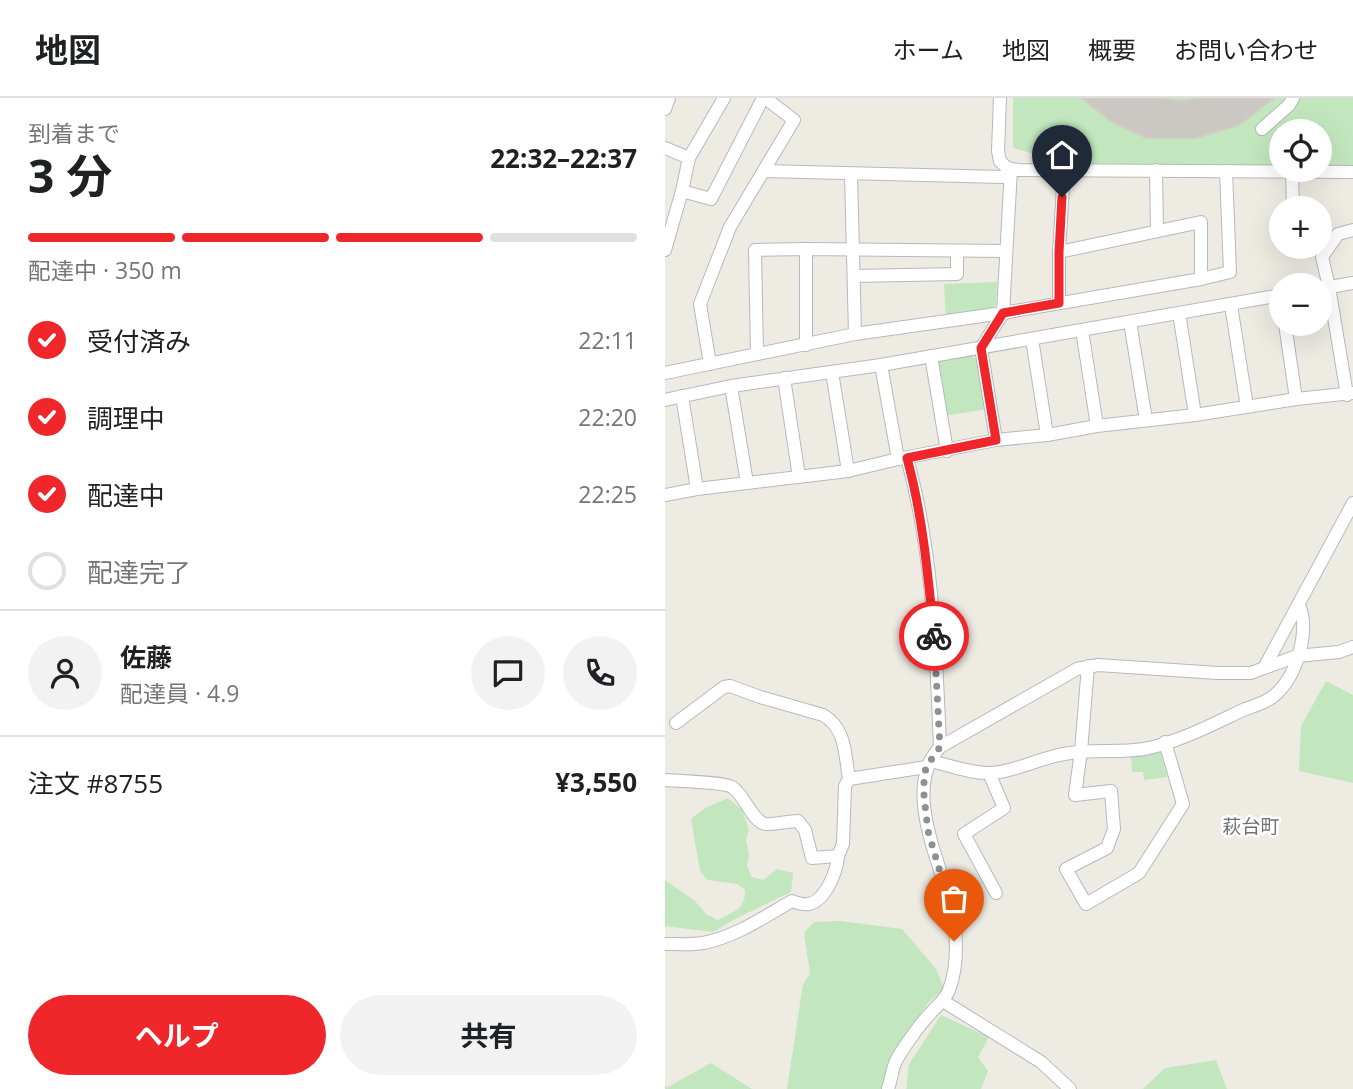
<!DOCTYPE html>
<html lang="ja">
<head>
<meta charset="utf-8">
<style>
  body { margin:0; font-family:"Open Sans","Noto Sans JP",sans-serif; background:#f2f2f2; color:#202124; height:100vh; display:flex; flex-direction:column; font-size:26px; white-space:nowrap }
  * { box-sizing:border-box; margin:0 }
  p { font-size:23px; color:#757577 }
  .icon { flex:none; width:38px; height:38px; fill:none; stroke:currentColor; stroke-width:2; stroke-linecap:round; stroke-linejoin:round }
  .map { position:relative; flex:1; overflow:hidden }
  .side { display:flex; flex-direction:column; background:#fff; width:665px }
  .side>* { flex:none }
  .controls { position:absolute; left:604px; top:21px; display:grid; gap:14px }
  .controls a { display:grid; place-items:center; width:63px; height:63px; border-radius:50%; background:#fff; box-shadow:0 7px 28px #0002; font-size:35px }
  .pin { position:absolute; display:grid; place-items:center; width:60px; height:60px; color:#fff; margin:-72px -30px; border-radius:50% 50% 50% 0; rotate:-45deg; box-shadow:0 0 7px #0007 }
  .pin .icon { rotate:45deg }
  .courier { position:absolute; display:grid; place-items:center; width:70px; height:70px; margin:-35px; border:5px solid #f0272a; border-radius:50%; background:#fff; color:#222; box-shadow:0 2px 9px #0007 }
  .headline em { font-style:normal; font-weight:700 }
  .headline div { display:flex; flex-direction:column-reverse }
  .headline { display:flex; align-items:center; justify-content:space-between; height:119px; padding:0 28px }
  h1 { font-size:46px; font-weight:700; line-height:52px }
  .bar { display:grid; grid-template-columns:repeat(4,1fr); gap:10px 7px; align-content:center; height:84px; padding:0 28px }
  .bar i { height:9px; border-radius:5px; background:#e0e0e0 }
  .bar .on { background:#f0272a }
  .bar p { grid-column:span 4 }
  .line { display:flex; align-items:center; gap:18px; padding:0 28px; border-top:2px solid #e0e0e0 }
  .line div { flex:1 }
  .round { display:grid; place-items:center; flex:none; width:74px; height:74px; border-radius:37px; background:#f2f2f2 }
  ol { padding:0 28px; list-style:none }
  li { display:flex; align-items:center; gap:21px; height:77px }
  li p { margin-inline-start:auto }
  li .icon { padding:7px; border-radius:50%; background:#f0272a; color:#fff; stroke-width:4 }
  li:last-child { color:#757577 }
  li i { width:38px; height:38px; border:4px solid #e0e0e0; border-radius:50% }
  .primary-button { display:flex; gap:14px; margin-top:auto; padding:14px 28px }
  .primary-button a { flex:1; height:80px; border-radius:42px; background:#f0272a; color:#fff; font-size:28px; font-weight:700; line-height:80px; text-align:center }
  .primary-button a+a { background:#f2f2f2; color:#202124 }
  header { display:flex; align-items:center; gap:42px; box-sizing:border-box; height:98px; padding:0 35px; background:#fff; border-bottom:2px solid #e0e0e0 }
  header strong { font-size:33px }
  nav { display:flex; gap:38px; margin-inline-start:auto; font-size:24px }
  main { display:flex; flex:1; min-height:0 }
  .map>svg:first-child { display:block }
</style>
</head>
<body>
<header>
<strong>地図</strong>
<nav><a>ホーム</a><a>地図</a><a>概要</a><a>お問い合わせ</a></nav>
</header>
<main>
<section class="side">
<div class="headline"><div><h1>3 分</h1><p>到着まで</p></div><em>22:32–22:37</em></div>
<div class="bar"><i class="on"></i><i class="on"></i><i class="on"></i><i></i><p>配達中 · 350 m</p></div>
<ol>
<li><svg class="icon" aria-label="check" viewBox="0 0 24 24"><path d="M5 12l5 5 9-10"/></svg>受付済み<p>22:11</p></li>
<li><svg class="icon" aria-label="check" viewBox="0 0 24 24"><path d="M5 12l5 5 9-10"/></svg>調理中<p>22:20</p></li>
<li><svg class="icon" aria-label="check" viewBox="0 0 24 24"><path d="M5 12l5 5 9-10"/></svg>配達中<p>22:25</p></li>
<li><i></i>配達完了</li>
</ol>
<div class="line" style="height:126px"><a class="round"><svg class="icon" aria-label="person" viewBox="0 0 24 24"><circle cx="12" cy="8" r="4"/><path d="M4 21q1-7 8-7t8 7"/></svg></a><div><b>佐藤</b><p>配達員 · 4.9</p></div><a class="round"><svg class="icon" aria-label="chat" viewBox="0 0 24 24"><path d="M4 5h16v11H9l-5 4z"/></svg></a><a class="round"><svg class="icon" aria-label="phone" viewBox="0 0 24 24"><path d="M5 4h4l2 5-3 2q2 4 5 5l2-3 5 2v4C11 20 4 13 5 4z"/></svg></a></div>
<div class="line" style="height:91px"><div>注文 #8755</div><b>¥3,550</b></div>
<div class="primary-button"><a>ヘルプ</a><a>共有</a></div>
</section>
<div class="map">
<svg width="688" height="991" viewBox="0 0 688 991">
  <rect width="100%" height="100%" fill="#eeebe3"/>
  <g fill="#c2e7be">
    <path d="M348 0H688V68H655L654 33H616V68L401 65 348 50Z"/>
    <path d="M332 184 331 207 326 211 281 219 279 186Z"/>
    <path d="M307 258 313 264 323 311 279 318 270 264Z"/>
    <path d="M661 583 688 597V685L634 673 636 628Z"/>
    <path d="M492 654 496 655 502 679 479 682 478 674H467L466 658Z"/>
    <path d="M63 700 77 712 84 732 81 743 84 757 82 768 87 779 98 782 112 771 128 775 126 794 72 820 48 834 0 828V782L30 803 42 817 53 822C68 814 81 811 80 792L72 786 42 782 35 773 26 721 40 710Z"/>
    <path d="M176 823 237 831 271 871 279 890 263 905 235 945 223 991H122L138 886 145 876 139 835 149 824Z"/>
    <path d="M276 917 324 939 313 959 323 973 316 991H241L244 966Z"/>
    <path d="M551 962 562 991H478L500 970Z"/>
    <path d="M46 965 87 991H0V988L3 989Z"/>
  </g>
  <path fill="#cbc7c2" stroke="#d3ccc1" stroke-width="2" d="M417 0H495L517 3 541 0H609L574 27 530 40H482L445 23Z"/>
  <g fill="none" stroke-linecap="round" stroke-linejoin="round">
    <g stroke="#b5b9be" stroke-width="14">
      <g id="minor">
        <path d="M335 0 333 53 335 63 342 70 353 72 688 74"/>
        <path d="M0 11 4 0"/>
        <path d="M597 31 624 7 628 0"/>
        <path d="M0 50 24 60"/>
        <path d="M491 72 492 133"/>
        <path d="M99 73 338 79 346 71 338 215 316 250 331 342"/>
        <path d="M627 73 628 110"/>
        <path d="M186 76 190 236"/>
        <path d="M17 93 46 101 98 0"/>
        <path d="M141 151V247"/>
        <path d="M0 152 17 93 24 60 59 0"/>
        <path d="M394 154 536 124V181"/>
        <path d="M189 178 292 176V153"/>
        <path d="M654 191 688 185"/>
        <path d="M394 205V154L399 72"/>
        <path d="M566 207 582 309"/>
        <path d="M514 215 530 317"/>
        <path d="M465 224 481 322"/>
        <path d="M620 226 631 301"/>
        <path d="M417 232 432 328"/>
        <path d="M367 241 382 337"/>
        <path d="M92 256 90 152 141 151 341 153"/>
        <path d="M266 258 282 353"/>
        <path d="M45 266 35 206 65 129 129 22 100 0"/>
        <path d="M216 267 233 361"/>
        <path d="M167 274 183 373"/>
        <path d="M0 275 190 236 338 215 536 181 565 174 561 73"/>
        <path d="M119 280 134 379"/>
        <path d="M66 288 82 385"/>
        <path d="M682 297 664 189 657 159 673 136 688 132"/>
        <path d="M17 298 32 391"/>
        <path d="M0 302 66 288 216 267 616 197"/>
        <path d="M242 360C268 454 271 552 275 649"/>
        <path d="M0 397 32 391 183 373 233 361 331 342 382 337 432 328 530 317 631 301 688 295"/>
        <path d="M423 568 416 653 410 697 446 693 449 731 442 750 401 771 421 806 474 775 518 706 500 644"/>
        <path d="M599 570 632 558 674 554 688 549"/>
        <path d="M11 625 59 589 65 588 95 599 158 617C181 630 180 657 184 681"/>
        <path d="M265 663C284 667 307 676 327 675 352 673 375 660 399 656 426 651 454 655 479 651 512 645 548 626 578 612 589 608 603 604 611 596 632 577 645 533 634 507"/>
        <path d="M324 675 339 710 299 736 331 795"/>
        <path d="M0 682C12 683 59 684 67 689 79 696 87 723 100 726 106 727 124 723 133 723L140 732 147 760 173 758 178 746 180 688 184 681 261 669"/>
        <path d="M0 846C12 846 26 847 38 845 70 839 99 819 127 803 132 805 138 807 144 806 161 802 172 773 173 758"/>
        <path d="M278 903 376 964 405 991"/>
        <path d="M223 991C226 982 227 973 230 965 235 954 255 926 264 917 271 908 280 903 284 892 292 871 292 845 289 823 281 772 234 694 275 649L412 571 433 567 553 575H586L599 570 688 405"/>
      </g>
    </g>
    <use href="#minor" stroke="#fff" stroke-width="12"/>
  </g>
  <g fill="none" stroke-linecap="round" stroke-linejoin="round">
    <path stroke="#8e9190" stroke-width="7" stroke-dasharray="0 12.6" d="M269 538 275 649 261 669 259 681V698L263 733 289 822V843"/>
    <path stroke="#f0272a" stroke-width="9" d="M269 538C263 478 258 419 242 360L331 342 316 250 338 215 394 205V154L397 99"/>
  </g>
  <g text-anchor="middle" stroke-width="5" stroke-linejoin="round" paint-order="stroke">
    <g font-size="19" fill="#6c7276" stroke="#fff">
      <text x="586" y="735">萩台町</text>
    </g>
  </g>
</svg>
<div class="controls">
<a><svg class="icon" aria-label="locate" viewBox="0 0 24 24"><circle cx="12" cy="12" r="6"/><path d="M12 2v4M12 18v4M2 12h4M18 12h4"/></svg></a>
<a>+</a>
<a>−</a>
</div>
<div class="pin" style="left:289px;top:843px;background:#ea580c"><svg class="icon" aria-label="bag" viewBox="0 0 24 24"><path d="M5 8h14l-1 12H6zM9 8a3 3 0 0 1 6 0"/></svg></div>
<div class="pin" style="left:397px;top:99px;background:#1f2937"><svg class="icon" aria-label="home" viewBox="0 0 24 24"><path d="M3 11l9-7 9 7M6 9v11h12V9"/></svg></div>
<div class="courier" style="left:269px;top:538px"><svg class="icon" aria-label="bike" viewBox="0 0 24 24"><circle cx="6" cy="16" r="4"/><circle cx="18" cy="16" r="4"/><path d="M6 16l4-8h5l3 8M10 8l3 8H6M13 5h3"/></svg></div>
</div>
</main>
</body>
</html>
